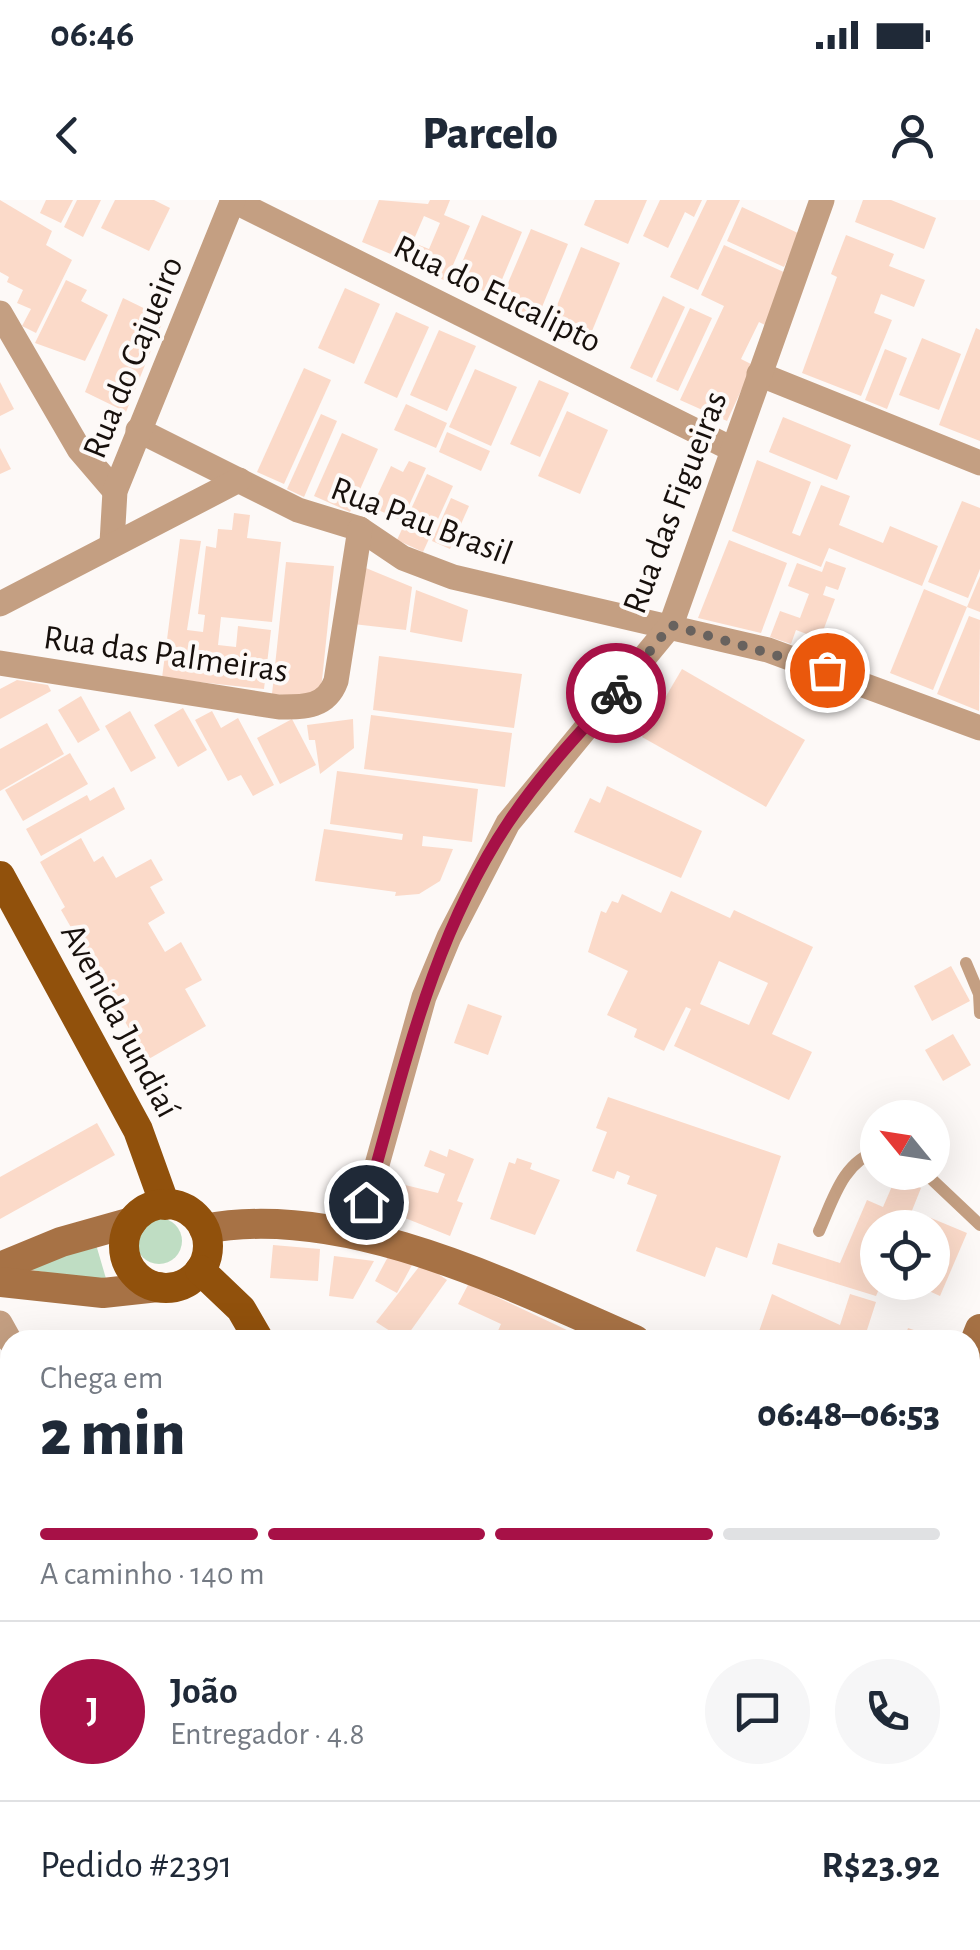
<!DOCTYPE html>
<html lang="pt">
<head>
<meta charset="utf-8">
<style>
  body { margin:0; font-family:"Alegreya Sans",sans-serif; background:#f6f6f7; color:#1f2937; height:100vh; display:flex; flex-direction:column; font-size:38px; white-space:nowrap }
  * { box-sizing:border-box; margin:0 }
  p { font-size:32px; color:#747a83 }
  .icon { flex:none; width:55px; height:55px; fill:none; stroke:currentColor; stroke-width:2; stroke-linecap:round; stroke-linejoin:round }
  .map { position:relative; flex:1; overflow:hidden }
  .sheet { position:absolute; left:0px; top:1130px; width:980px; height:620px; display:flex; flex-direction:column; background:#fff; border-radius:30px 30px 0 0; box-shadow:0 10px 40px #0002 }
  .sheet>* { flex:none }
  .needle { width:65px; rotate:300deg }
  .fabs { position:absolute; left:860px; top:900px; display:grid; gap:20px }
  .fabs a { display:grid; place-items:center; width:90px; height:90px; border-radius:50%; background:#fff; box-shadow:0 10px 40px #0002; font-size:50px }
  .pin { position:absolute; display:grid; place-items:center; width:85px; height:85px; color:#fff; margin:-42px; border:5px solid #fff; border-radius:50%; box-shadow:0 2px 10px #0007 }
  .courier { position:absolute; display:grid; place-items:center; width:100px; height:100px; margin:-50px; border:8px solid #a71147; border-radius:50%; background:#fff; color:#222; box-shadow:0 2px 12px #0007 }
  .summary em { font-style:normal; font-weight:800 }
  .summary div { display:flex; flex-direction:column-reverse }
  .summary { display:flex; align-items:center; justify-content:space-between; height:170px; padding:0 40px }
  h1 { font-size:65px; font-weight:800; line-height:75px }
  .bar { display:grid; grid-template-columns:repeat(4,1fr); gap:15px 10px; align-content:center; height:120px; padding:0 40px }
  .bar i { height:12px; border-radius:8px; background:#e0e1e3 }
  .bar .current { background:#a71147 }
  .bar p { grid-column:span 4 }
  .line { display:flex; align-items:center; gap:25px; padding:0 40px; border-top:2px solid #e0e1e3 }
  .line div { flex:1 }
  .round { display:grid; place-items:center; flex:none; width:105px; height:105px; border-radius:52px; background:#f6f6f7 }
  .status { display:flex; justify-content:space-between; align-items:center; height:70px; padding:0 50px; background:#fff; direction:ltr }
  .status svg { height:28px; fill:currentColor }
  header { display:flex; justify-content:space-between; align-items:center; height:130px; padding:0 40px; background:#fff; font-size:45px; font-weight:800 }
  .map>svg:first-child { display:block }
</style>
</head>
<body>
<div class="status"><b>06:46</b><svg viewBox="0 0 49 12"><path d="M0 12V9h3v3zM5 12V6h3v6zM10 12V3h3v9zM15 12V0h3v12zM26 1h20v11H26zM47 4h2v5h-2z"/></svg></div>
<header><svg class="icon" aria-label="back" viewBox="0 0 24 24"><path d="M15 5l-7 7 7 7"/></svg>Parcelo<svg class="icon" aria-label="person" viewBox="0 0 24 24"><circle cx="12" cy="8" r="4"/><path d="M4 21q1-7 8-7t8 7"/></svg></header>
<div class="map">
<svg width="980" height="1750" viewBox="0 0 980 1750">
  <rect width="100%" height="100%" fill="#fdf9f7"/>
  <g fill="#bfddc3">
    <circle cx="159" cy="1041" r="23"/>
    <path d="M95 1041 107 1082 13 1067Z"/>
    <path d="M10 1692V1740H271L252 1750H0V1697Z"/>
  </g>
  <g fill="#fbdac9" fill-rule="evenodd">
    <path d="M0 0 52 31 46 45 72 60 36 133 22 126 31 109 17 103 23 90 7 82 9 77 0 72Z"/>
    <path d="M46 0H73L61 23 40 13Z"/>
    <path d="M77 0H101L83 37 64 27Z"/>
    <path d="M115 0H154L170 8 149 51 101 28Z"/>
    <path d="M379 0 428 4 430 0H450L444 15 470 26 446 81 410 66 419 45 429 49 440 23 424 16 405 60 362 42Z"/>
    <path d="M595 0H647L628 44 584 25Z"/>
    <path d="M660 0H702L694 17 685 12 668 48 643 36Z"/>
    <path d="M707 0H740L698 90 670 77Z"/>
    <path d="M863 0H891L936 18 924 49 855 22Z"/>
    <path d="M742 7 800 34 784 67 727 41Z"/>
    <path d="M482 15 522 32 495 96 455 79Z"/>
    <path d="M531 29 568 44 535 124 497 109Z"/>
    <path d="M846 35 894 54 889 66 925 80 914 107 881 94 874 113 892 120 861 196 802 173 837 77 831 74Z"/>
    <path d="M724 45 786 73 765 125 759 122 741 159 753 165 727 221 680 200 724 106 701 95Z"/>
    <path d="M581 47 620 63 585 148 546 132Z"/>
    <path d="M66 80 87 90 81 101 108 115 85 161 35 143Z"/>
    <path d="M345 88 380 104 354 164 318 148Z"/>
    <path d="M663 96 685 107 652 178 630 168Z"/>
    <path d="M123 98 164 118 126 212 85 192Z"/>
    <path d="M690 108 712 118 678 191 656 181Z"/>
    <path d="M396 112 429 127 397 198 364 183Z"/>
    <path d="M976 128 980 130V241L939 225Z"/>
    <path d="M439 130 476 146 447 211 410 195Z"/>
    <path d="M922 138 961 154 939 210 899 195Z"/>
    <path d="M885 149 907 158 887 209 865 200Z"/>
    <path d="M304 168 331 180 284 284 257 272Z"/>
    <path d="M475 169 517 187 491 246 449 227Z"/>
    <path d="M539 180 569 193 540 257 510 244Z"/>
    <path d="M0 182 14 209 0 216Z"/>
    <path d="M406 204 447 223 436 248 394 230Z"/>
    <path d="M567 211 608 230 580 294 538 276Z"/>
    <path d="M321 214 337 221 304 297 287 289Z"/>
    <path d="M783 217 851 245 837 280 769 252Z"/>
    <path d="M447 232 490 251 481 271 439 252Z"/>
    <path d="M342 233 378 249 350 312 314 296Z"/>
    <path d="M0 248 11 269 0 274Z"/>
    <path d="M757 260 811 282 792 333 800 336 821 285 850 296 839 325 883 343 890 326 938 346 922 386 829 348 821 367 732 331Z"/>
    <path d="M409 261 426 268 402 321 372 307 391 266 403 272Z"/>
    <path d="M427 274 453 286 423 352 397 340Z"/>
    <path d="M451 298 469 306 450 349 432 341Z"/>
    <path d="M962 301 980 308V369L968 398 928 382Z"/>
    <path d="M234 313 250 315 247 338 281 342 272 422 221 417 218 445 236 447 238 426 271 430 264 489 162 478 180 339 201 341 187 430 203 432 205 415 198 414 206 346 216 348 218 329 232 330Z"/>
    <path d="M729 340 787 363 761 433 698 418Z"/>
    <path d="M826 361 846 368 838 390 826 386 823 395 835 399 820 439 796 430 791 444 770 437 780 411 800 418 809 394 788 386 797 363 822 372Z"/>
    <path d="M286 362 334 366 320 499 272 494Z"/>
    <path d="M361 366 412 387 406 430 353 424Z"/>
    <path d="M980 376V412L967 407Z"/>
    <path d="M924 389 967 407 933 490 890 473Z"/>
    <path d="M416 390 468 410 462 442 410 432Z"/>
    <path d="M969 416 980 420 979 511 937 494Z"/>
    <path d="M379 456 522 474 514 528 373 510Z"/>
    <path d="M682 469 805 540 766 607 642 537Z"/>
    <path d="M17 480 48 485 51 491 0 519V489Z"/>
    <path d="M81 496 100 530 78 543 58 510Z"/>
    <path d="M183 508 207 550 178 567 154 525Z"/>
    <path d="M130 511 156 558 131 572 105 526Z"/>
    <path d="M212 511 221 528 238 518 274 585 253 596 241 575 228 581 195 520Z"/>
    <path d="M371 515 512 533 505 587 364 569Z"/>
    <path d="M292 519 316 565 280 584 257 538Z"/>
    <path d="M353 519 354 548 320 574 315 540H309L307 525Z"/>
    <path d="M47 523 64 554 0 591V549Z"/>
    <path d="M70 553 88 584 23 621 5 590Z"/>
    <path d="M337 571 478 589 472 642 423 636 422 646 453 649 440 681 419 694 395 696 396 692 315 681 324 629 402 640 403 634 330 624Z"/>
    <path d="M607 586 702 631 681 678 574 632 590 598 600 603Z"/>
    <path d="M114 587 125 609 41 656 26 629 87 595 90 601Z"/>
    <path d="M81 638 94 662 103 656 116 678 151 659 163 680 150 687 165 713 148 723 165 752 181 742 202 780 185 789 206 826 147 860 61 710 65 707 40 662Z"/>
    <path d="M671 691 730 718 734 710 813 747 772 834 812 852 789 900 674 846 691 809 686 807 664 851 634 837 637 829 607 815 628 771 588 752 601 711 606 713 612 701 618 703 622 694 661 713ZM719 761 768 783 749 825 700 804Z"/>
    <path d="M951 766 970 801 932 821 914 786Z"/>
    <path d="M468 804 502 816 488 855 454 843Z"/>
    <path d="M953 834 971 865 943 881 925 850Z"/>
    <path d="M608 897 781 956 747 1058 716 1047 705 1077 636 1051 657 995 627 984 630 976 617 971 614 979 592 971 607 932 596 928Z"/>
    <path d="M97 923 115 955 0 1019V977Z"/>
    <path d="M449 949 474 959 457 1001 463 1003 450 1036 405 1018 409 1008 394 1002 401 984 438 993 445 974 424 966 430 950 447 957Z"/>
    <path d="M517 958 532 963 530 969 560 980 535 1035 490 1019 509 962 515 964Z"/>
    <path d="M896 977 921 988 905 1028H878V1082H882L876 1096 772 1064 778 1043 840 1063 867 1000 883 1007Z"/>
    <path d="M919 1013 967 1033 940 1096 909 1082H932V1028H912Z"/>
    <path d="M273 1045 320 1049 318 1081 270 1078Z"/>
    <path d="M390 1053 412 1065 397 1093 375 1081Z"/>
    <path d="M334 1056 374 1061 353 1099 329 1096Z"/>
    <path d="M422 1063 447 1080 404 1140 376 1122Z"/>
    <path d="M469 1083 503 1100 588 1140H494L501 1124 458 1104Z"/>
    <path d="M772 1094 840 1125 850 1094 876 1102 867 1130 894 1140H756Z"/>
    <path d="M908 1128 940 1139V1140H904Z"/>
    <path d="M416 1740H502L508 1750H401Z"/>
  </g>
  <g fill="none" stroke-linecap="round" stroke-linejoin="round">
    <g stroke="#c49f82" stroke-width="12">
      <path d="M966 763 979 794 980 813"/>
      <path d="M924 972 980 1025"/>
      <path d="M819 1031C833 1000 843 961 878 951"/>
      <path d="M548 1750 550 1740"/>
    </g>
    <g stroke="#c49f82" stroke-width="25">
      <path d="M232 0 732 249"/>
      <path d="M0 113 79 249 115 291"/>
      <path d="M759 174 980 263"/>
      <path d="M138 230 298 310 360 329 403 358 453 377 768 450 980 528"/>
      <path d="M112 343 115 291 233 0"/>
      <path d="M0 404 239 280"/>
      <path d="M0 463 279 507C304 507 326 508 336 481L360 329"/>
      <path d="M357 1036 424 797 449 737 508 623 671 425 822 0"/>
      <path d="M0 1123 10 1141"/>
      <path d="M0 1415 10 1409"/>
      <path d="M0 1694 10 1688"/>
    </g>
    <g stroke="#a77245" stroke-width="30">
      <path d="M204 1029C344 1002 509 1085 635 1140"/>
      <path d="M0 1067 61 1042 132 1022"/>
      <path d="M0 1082 103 1093 158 1087"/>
      <path d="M970 1154 980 1129"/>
      <path d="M970 1231H980"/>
      <path d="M828 1750 831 1740"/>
    </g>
    <g stroke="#91510c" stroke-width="30">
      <path d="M0 676 138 930 165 1005"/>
      <circle cx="166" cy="1046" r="42"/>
      <path d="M200 1070 241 1109 259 1140"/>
      <path d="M595 1740 602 1750"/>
    </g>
    <g stroke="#6b4019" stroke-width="30">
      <path d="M970 1362 980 1338"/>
      <path d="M772 1750 777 1740"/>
    </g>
  </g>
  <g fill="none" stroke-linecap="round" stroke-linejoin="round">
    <path stroke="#68625e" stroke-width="10" stroke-dasharray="0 18" d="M616 493 671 425 827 470"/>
    <path stroke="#a71147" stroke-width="12" d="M366 1002C403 873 432 736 508 623 539 576 578 534 616 493"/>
  </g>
  <g text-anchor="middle" stroke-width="8" stroke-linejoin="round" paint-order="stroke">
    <g font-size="35" fill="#17100c" stroke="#fdf9f7">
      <text transform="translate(498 93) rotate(26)" y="12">Rua do Eucalipto</text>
      <text transform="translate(132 157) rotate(-68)" y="12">Rua do Cajueiro</text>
      <text transform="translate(674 302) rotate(-69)" y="12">Rua das Figueiras</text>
      <text transform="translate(422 320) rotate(21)" y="12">Rua Pau Brasil</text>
      <text transform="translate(166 453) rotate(8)" y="12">Rua das Palmeiras</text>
      <text transform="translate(121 820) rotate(62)" y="12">Avenida Jundiaí</text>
    </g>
  </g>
</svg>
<div class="fabs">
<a><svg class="needle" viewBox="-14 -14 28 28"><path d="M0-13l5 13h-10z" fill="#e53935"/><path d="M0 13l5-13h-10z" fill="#747a83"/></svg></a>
<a><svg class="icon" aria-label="locate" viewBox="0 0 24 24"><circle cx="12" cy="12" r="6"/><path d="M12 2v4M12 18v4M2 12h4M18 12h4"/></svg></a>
</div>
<div class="pin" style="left:827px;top:470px;background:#ea580c"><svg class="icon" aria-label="bag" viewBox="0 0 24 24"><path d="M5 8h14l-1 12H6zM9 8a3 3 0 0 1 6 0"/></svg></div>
<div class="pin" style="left:366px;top:1002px;background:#1f2937"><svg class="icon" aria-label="home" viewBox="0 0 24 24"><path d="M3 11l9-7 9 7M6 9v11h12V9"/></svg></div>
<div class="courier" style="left:616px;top:493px"><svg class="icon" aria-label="bike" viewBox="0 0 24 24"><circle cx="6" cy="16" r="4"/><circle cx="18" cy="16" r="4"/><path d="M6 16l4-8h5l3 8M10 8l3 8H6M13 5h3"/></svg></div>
<section class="sheet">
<div class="summary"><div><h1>2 min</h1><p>Chega em</p></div><em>06:48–06:53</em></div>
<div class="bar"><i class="current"></i><i class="current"></i><i class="current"></i><i></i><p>A caminho · 140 m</p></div>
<div class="line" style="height:180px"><b class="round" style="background:#a71147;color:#fff">J</b><div><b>João</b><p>Entregador · 4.8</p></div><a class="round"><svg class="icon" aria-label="chat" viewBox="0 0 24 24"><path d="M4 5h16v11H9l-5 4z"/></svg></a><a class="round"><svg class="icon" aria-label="phone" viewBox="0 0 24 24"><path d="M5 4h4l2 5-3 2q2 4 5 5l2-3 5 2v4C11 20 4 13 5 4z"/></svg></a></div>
<div class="line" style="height:130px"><div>Pedido #2391</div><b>R$23.92</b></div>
</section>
</div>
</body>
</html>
